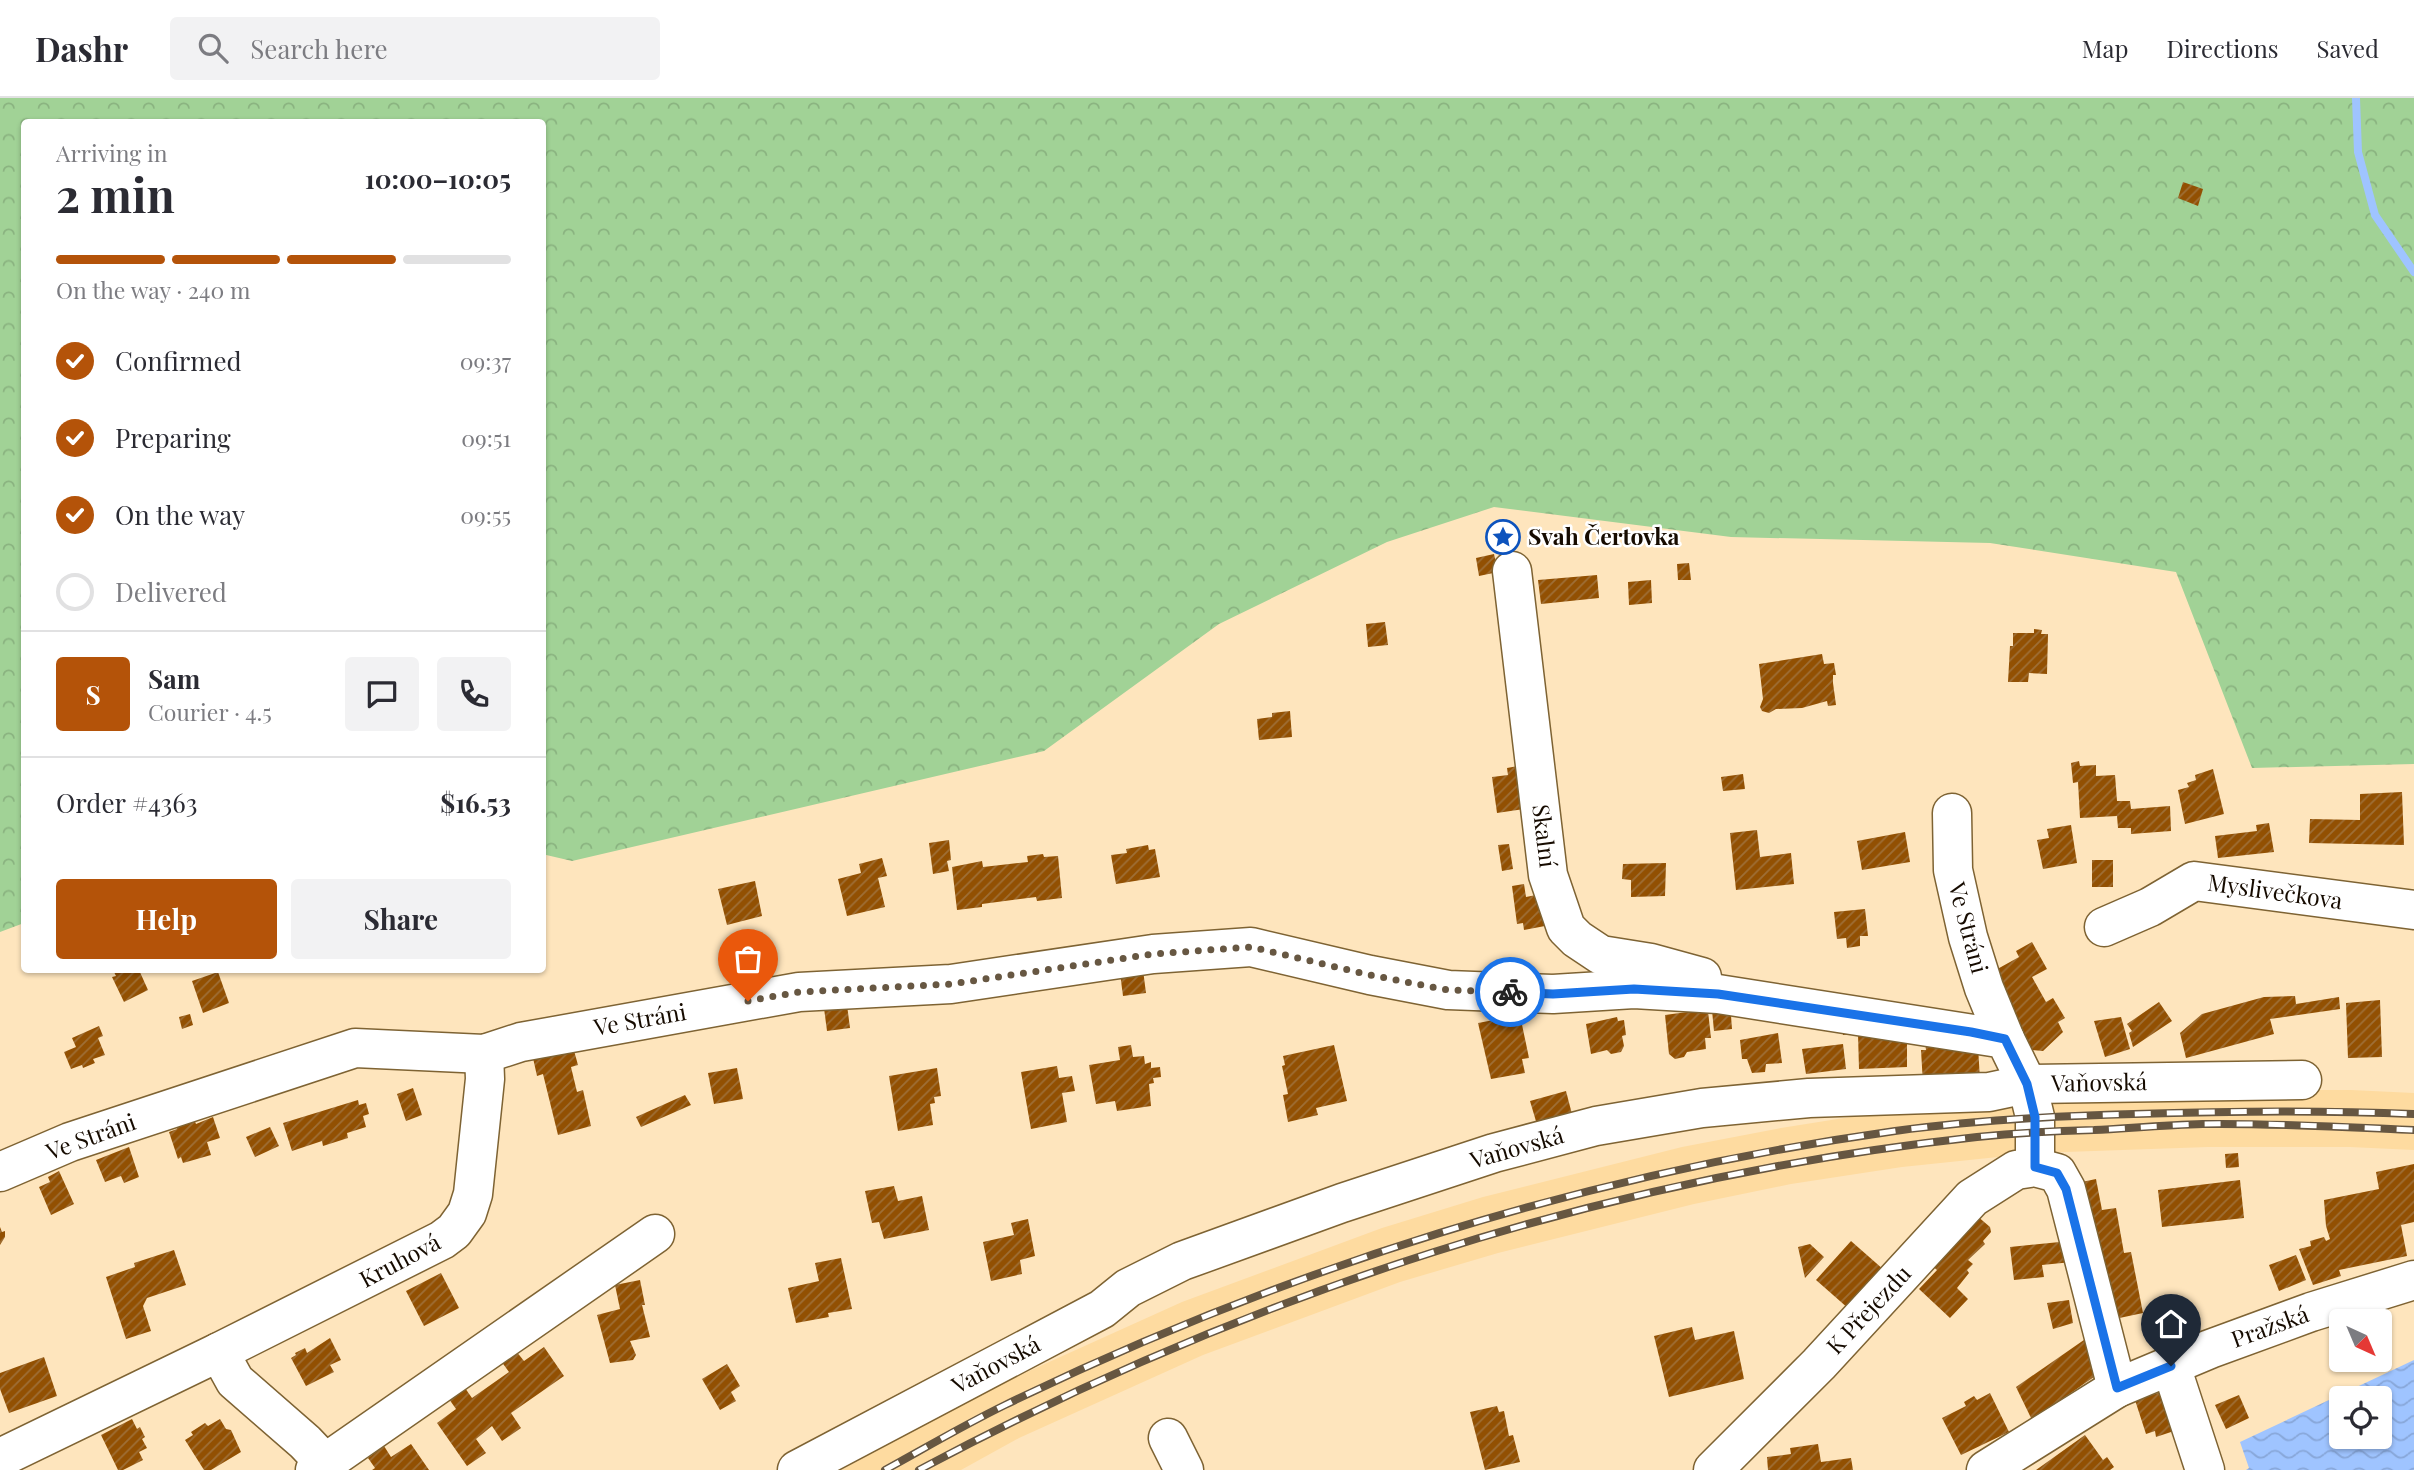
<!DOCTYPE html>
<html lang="en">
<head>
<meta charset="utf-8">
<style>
  body { margin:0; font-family:"Playfair Display",serif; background:#f2f2f3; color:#2b2b33; height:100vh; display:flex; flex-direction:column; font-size:26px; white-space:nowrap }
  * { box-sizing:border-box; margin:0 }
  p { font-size:23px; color:#7c7c81 }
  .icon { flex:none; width:38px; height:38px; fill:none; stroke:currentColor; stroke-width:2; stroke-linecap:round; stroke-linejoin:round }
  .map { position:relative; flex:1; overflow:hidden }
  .sheet { position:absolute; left:21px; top:21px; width:525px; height:854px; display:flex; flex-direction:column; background:#fff; border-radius:7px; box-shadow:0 2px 5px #0004 }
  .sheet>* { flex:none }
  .needle { width:46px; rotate:136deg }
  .tools { position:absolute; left:2329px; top:1211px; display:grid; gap:14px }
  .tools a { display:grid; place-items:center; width:63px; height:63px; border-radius:7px; background:#fff; box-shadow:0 2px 5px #0004; font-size:35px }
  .pin { position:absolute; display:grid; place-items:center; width:60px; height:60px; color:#fff; margin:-72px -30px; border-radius:50% 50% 50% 0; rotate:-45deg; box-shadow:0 0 7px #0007 }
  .pin .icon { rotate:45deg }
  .courier { position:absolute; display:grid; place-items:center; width:70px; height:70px; margin:-35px; border:5px solid #1a73e8; border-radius:50%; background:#fff; color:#222; box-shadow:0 2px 9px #0007 }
  .headline em { font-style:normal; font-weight:700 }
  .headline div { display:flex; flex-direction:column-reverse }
  .headline { display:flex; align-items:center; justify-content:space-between; height:119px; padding:0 35px }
  h1 { font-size:46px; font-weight:700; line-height:52px }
  .bar { display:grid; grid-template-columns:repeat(4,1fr); gap:10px 7px; align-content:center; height:84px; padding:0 35px }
  .bar i { height:9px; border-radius:5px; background:#e1e1e2 }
  .bar .active { background:#b45309 }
  .bar p { grid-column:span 4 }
  .line { display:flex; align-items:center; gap:18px; padding:0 35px; border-top:2px solid #e1e1e2 }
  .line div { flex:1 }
  .round { display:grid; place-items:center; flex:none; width:74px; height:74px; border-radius:7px; background:#f2f2f3 }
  ol { padding:0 35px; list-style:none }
  li { display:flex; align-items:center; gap:21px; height:77px }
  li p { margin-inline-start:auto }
  li .icon { padding:7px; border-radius:50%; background:#b45309; color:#fff; stroke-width:4 }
  li:last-child { color:#7c7c81 }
  li i { width:38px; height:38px; border:4px solid #e1e1e2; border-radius:50% }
  .primary-button { display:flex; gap:14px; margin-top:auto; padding:14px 35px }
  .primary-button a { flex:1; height:80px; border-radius:7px; background:#b45309; color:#fff; font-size:28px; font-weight:700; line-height:80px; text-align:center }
  .primary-button a+a { background:#f2f2f3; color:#2b2b33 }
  header { display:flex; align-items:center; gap:42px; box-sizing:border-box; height:98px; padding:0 35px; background:#fff; border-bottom:2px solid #e1e1e2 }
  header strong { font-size:33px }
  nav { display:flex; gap:38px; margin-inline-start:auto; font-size:24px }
  .search { width:490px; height:63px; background:#f2f2f3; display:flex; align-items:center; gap:18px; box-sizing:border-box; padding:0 24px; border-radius:7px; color:#7c7c81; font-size:26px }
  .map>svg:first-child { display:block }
</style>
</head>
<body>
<header>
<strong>Dashr</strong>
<div class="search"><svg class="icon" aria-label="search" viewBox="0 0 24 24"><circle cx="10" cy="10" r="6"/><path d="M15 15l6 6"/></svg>Search here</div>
<nav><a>Map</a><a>Directions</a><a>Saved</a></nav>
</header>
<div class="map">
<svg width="2414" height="1372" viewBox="0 0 2414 1372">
  <defs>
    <pattern id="forest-crowns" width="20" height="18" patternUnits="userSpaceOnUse" patternTransform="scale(1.75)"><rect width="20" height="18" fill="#a1d296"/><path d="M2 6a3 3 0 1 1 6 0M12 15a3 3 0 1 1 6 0" fill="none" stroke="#8ab380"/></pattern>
    <pattern id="water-waves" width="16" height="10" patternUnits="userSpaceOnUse" patternTransform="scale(1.75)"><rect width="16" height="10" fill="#9fc4ff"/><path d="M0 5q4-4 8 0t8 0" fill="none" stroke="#88a7d9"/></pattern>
    <pattern id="building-hatch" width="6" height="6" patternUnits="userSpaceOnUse" patternTransform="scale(1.75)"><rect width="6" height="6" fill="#925002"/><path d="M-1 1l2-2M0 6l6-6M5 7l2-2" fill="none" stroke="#9e6f37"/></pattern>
  </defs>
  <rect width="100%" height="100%" fill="#fee5bd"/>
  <path fill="#fedba0" d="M2208 992H2351L2414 995V1052L2350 1049H2208L2037 1055 1902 1069 1791 1086 1694 1106 1498 1155 1400 1184 1203 1257 1019 1340 961 1372H841L994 1289 1182 1204 1382 1130 1483 1099 1682 1049 1781 1030 1894 1012Z"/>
  <path fill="url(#forest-crowns)" d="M0 0H2414V666L2252 670 2176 474 1990 445 1731 439 1494 409 1387 444 1219 526 1044 653 572 763 542 756V24H24V825L0 834Z"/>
  <path fill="url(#water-waves)" fill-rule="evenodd" d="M2414 1262V1372H2246L2249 1370 2240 1344ZM2342 1300H2380V1339H2342Z"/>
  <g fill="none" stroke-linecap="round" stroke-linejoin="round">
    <path stroke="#9fc4ff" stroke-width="8" d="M2356 0 2358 54 2375 117 2414 174"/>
  </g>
  <g fill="url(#building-hatch)">
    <path d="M2183 84 2203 91 2198 108 2178 100Z"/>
    <path d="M1494 456 1498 474 1479 478 1476 460Z"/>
    <path d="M1689 465 1691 482H1678L1677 466Z"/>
    <path d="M1597 477 1599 500 1541 506 1538 482Z"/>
    <path d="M1651 482 1652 505 1629 507 1628 484Z"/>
    <path d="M1385 524 1388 547 1368 549 1366 526Z"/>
    <path d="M2034 531 2042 532 2041 536H2048L2047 576 2029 575 2028 584H2008L2010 548H2013V535H2034Z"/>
    <path d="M1822 556 1824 566 1834 565 1836 577H1833V585L1836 607 1828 608 1827 603 1802 610 1776 611 1769 615 1762 613 1760 609 1763 601 1759 566Z"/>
    <path d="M1290 613 1292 639 1259 642 1257 621 1272 619V615Z"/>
    <path d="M2079 663 2080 668 2096 667V678L2115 677 2117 703H2130L2131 711 2170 708 2171 733 2131 736V730H2118L2117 718 2080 720 2078 684 2073 685 2071 665Z"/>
    <path d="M1518 668 1524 711 1497 715 1492 679 1508 677 1507 670Z"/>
    <path d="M2213 671 2224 716 2185 726 2178 692 2189 689 2187 685 2196 682 2195 677Z"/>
    <path d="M1743 676 1745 691 1723 693 1721 679Z"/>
    <path d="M2402 694 2404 747 2309 745 2310 721 2360 722V696Z"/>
    <path d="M2269 725 2274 754 2218 760 2215 738 2257 733 2256 727Z"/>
    <path d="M2071 727 2077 765 2043 771 2037 742 2049 740 2047 731Z"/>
    <path d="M1757 732 1760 759 1791 755 1794 786 1736 792 1730 735Z"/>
    <path d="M1905 734 1910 764 1862 772 1857 743Z"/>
    <path d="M949 742 951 762 947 763 949 773 933 776 929 745Z"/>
    <path d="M1509 746 1513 771 1502 773 1498 747Z"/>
    <path d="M1148 747 1149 752 1155 751 1160 779 1116 786 1111 757 1127 755 1126 751Z"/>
    <path d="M1043 756 1044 759 1058 758 1062 800 1037 803 1036 799 982 806V809L957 812 952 769 982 763 983 769 1028 764 1027 758Z"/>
    <path d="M882 760 887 778 878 780 885 809 847 818 838 781 861 775 859 766Z"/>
    <rect x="2092" y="762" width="21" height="27"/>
    <path d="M1666 765 1665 798 1631 799V782L1622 781 1623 766Z"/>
    <path d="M755 783 762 818 727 827 718 791Z"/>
    <path d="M1524 786 1526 799 1541 796 1545 828 1524 832 1523 825 1517 826 1512 788Z"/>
    <path d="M1865 811 1868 838H1860V848L1847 850 1846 840 1837 841 1834 814Z"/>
    <path d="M2032 844 2047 871 2032 879 2046 904 2053 900 2065 920 2058 924 2063 934 2043 953 2032 952 1992 874 2019 859 2016 853Z"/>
    <path d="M113 872H139L148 892 124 904 112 879 116 878Z"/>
    <path d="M1143 872 1146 895 1123 898 1120 875Z"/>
    <path d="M218 874 229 905 203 915 192 883Z"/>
    <path d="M2295 898 2296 906 2339 899 2340 911 2270 921 2274 936 2186 960 2180 935 2202 916 2264 899Z"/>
    <path d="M1711 902 1730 904 1732 931 1714 933Z"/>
    <path d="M2380 902 2382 959 2348 960 2346 905Z"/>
    <path d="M2159 904 2172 923 2133 949 2129 935 2132 933 2127 926Z"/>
    <path d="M847 907 850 930 827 933 824 910Z"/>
    <path d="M1702 912 1708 913 1711 940H1705L1706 951 1687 954 1684 959 1675 961 1669 956 1665 917Z"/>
    <path d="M190 916 193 927 182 931 179 919Z"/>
    <path d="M1520 917 1529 960 1522 961 1525 975 1491 981 1478 925Z"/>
    <path d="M1617 919 1618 923 1624 922 1626 937 1622 938 1624 948 1621 954 1611 956 1607 952 1591 956 1586 926Z"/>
    <path d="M2121 919 2130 951 2105 959 2094 923Z"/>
    <path d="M1841 924 1907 931V969L1859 971 1858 936 1843 937Z"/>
    <path d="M99 928 103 938 98 940 105 957 93 961 95 965 83 970 82 967 71 971 64 954 76 949 72 940Z"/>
    <path d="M1778 935 1782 965 1766 966 1765 974 1752 975 1747 961H1742L1740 942Z"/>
    <path d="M1925 944 1978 948 1980 982 1923 986 1921 952H1926Z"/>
    <path d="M1843 946 1846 971 1806 976 1802 951Z"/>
    <path d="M1131 947 1133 959 1144 958 1145 966 1151 964V970L1160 969 1161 979 1153 980 1154 985 1149 986 1151 1008 1117 1013 1115 1003 1096 1006 1089 967 1120 962 1118 949Z"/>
    <path d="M1334 947 1347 1003 1316 1010 1318 1017 1288 1024 1283 997 1288 996 1282 968 1285 967 1283 958Z"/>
    <path d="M573 949 578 967 571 969 577 994 583 992 591 1028 558 1037 543 976 537 978 533 960Z"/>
    <path d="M1057 968 1059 980 1072 978 1075 993 1062 995 1067 1024 1031 1031 1021 974Z"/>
    <path d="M737 970 743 1001 714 1006 708 975Z"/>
    <path d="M937 970 941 998 934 999 935 1005 930 1006 933 1027 898 1033 889 978Z"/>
    <path d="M413 990 422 1017 406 1023 397 996Z"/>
    <path d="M1566 993 1573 1020 1538 1030 1530 1003Z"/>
    <path d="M685 997 691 1007 641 1029 636 1019Z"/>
    <path d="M358 1002 359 1007 366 1005 369 1016 363 1018 366 1029 347 1035 348 1040 323 1048 322 1043 292 1053 283 1025Z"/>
    <path d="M193 1019 196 1026 213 1019 220 1040 207 1044 211 1057 183 1065 181 1059 178 1061 169 1034 177 1031 175 1025Z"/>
    <path d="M270 1029 279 1048 255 1059 246 1039Z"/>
    <path d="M129 1049 139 1079 124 1085 121 1078 105 1084 96 1062Z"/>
    <path d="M2238 1055 2239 1069 2226 1070 2225 1056Z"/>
    <path d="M2414 1066V1124L2401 1127 2407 1158 2339 1172 2341 1178 2313 1187 2299 1151 2311 1148 2310 1143 2324 1139 2326 1143 2330 1141 2326 1128 2324 1102 2379 1091 2376 1074Z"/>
    <path d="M59 1073 74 1106 51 1117 39 1089 50 1084 48 1079Z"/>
    <path d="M2096 1081 2102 1112 2116 1110 2124 1155 2131 1154 2143 1215 2110 1222 2077 1085Z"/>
    <path d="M2240 1082 2244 1120 2162 1129 2158 1092Z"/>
    <path d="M894 1088 898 1103 922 1098 929 1132 884 1141 879 1124 872 1125 865 1093Z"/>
    <path d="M1976 1117 1990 1129 1991 1134 1983 1143 1985 1146 1968 1162 1973 1166 1967 1172 1969 1175 1957 1190 1968 1201 1950 1220 1919 1191 1937 1172 1930 1166Z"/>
    <path d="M1028 1121 1035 1158 1020 1162 1022 1176 991 1183 983 1144 1014 1137 1011 1125Z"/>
    <path d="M0 1129 2 1134 5 1133V1139L0 1147Z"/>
    <path d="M1851 1143 1884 1172 1849 1211 1816 1182Z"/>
    <path d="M2070 1143 2072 1164 2042 1167 2044 1179 2014 1182 2010 1149Z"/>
    <path d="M1810 1146 1824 1159 1805 1180 1798 1149Z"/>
    <path d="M174 1152 186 1187 147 1200 143 1208 151 1233 126 1241 106 1179 135 1169 134 1165Z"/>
    <path d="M2296 1157 2306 1182 2279 1193 2269 1167Z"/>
    <path d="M841 1160 852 1211 828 1215 829 1219 796 1225 788 1190 819 1183 815 1165Z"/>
    <path d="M441 1175 459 1210 424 1228 406 1193Z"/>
    <path d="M640 1182 645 1207H642L650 1239 630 1243 636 1257 633 1262 610 1265 597 1217 620 1211 615 1187Z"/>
    <path d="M2069 1202 2073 1225 2053 1231 2047 1205Z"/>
    <path d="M1692 1229 1695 1242 1734 1233 1744 1281 1669 1299 1654 1238Z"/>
    <path d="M2094 1235 2104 1272 2032 1322 2016 1289Z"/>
    <path d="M330 1240 341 1262 330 1267 334 1274 306 1288 291 1260 296 1257 295 1255 305 1250 307 1255Z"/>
    <path d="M544 1249 564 1278 511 1315 521 1330 502 1343 492 1328 476 1341 486 1355 467 1368 437 1325 456 1311 449 1301 465 1290 472 1300 509 1274 501 1263 516 1253 524 1263Z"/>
    <path d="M44 1259 57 1298 9 1315 0 1291V1275Z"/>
    <path d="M727 1266 740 1288 731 1294 736 1303 720 1312 702 1281Z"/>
    <path d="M2168 1292 2174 1333 2156 1339 2155 1333 2146 1336 2135 1302Z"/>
    <path d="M1990 1295 2009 1334 1961 1357 1942 1320 1966 1308 1964 1304 1974 1298 1977 1302Z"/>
    <path d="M2239 1297 2249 1320 2226 1331 2215 1307Z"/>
    <path d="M1497 1308 1499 1314 1504 1313 1509 1338 1513 1337 1520 1364 1485 1372 1470 1314Z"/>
    <path d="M132 1321 137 1331 140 1329 145 1339 142 1341 147 1350 139 1354 143 1362 123 1372H118L101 1337Z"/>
    <path d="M220 1321 226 1331 231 1332 241 1354 211 1372H204L185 1342 193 1337 191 1334 205 1325 208 1328Z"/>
    <path d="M2085 1337 2103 1362 2107 1359 2114 1369 2110 1372H2036Z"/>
    <path d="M411 1346 429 1372H372L375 1370 368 1360 384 1348 391 1359Z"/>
    <path d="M1818 1346 1821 1364 1851 1360 1853 1372H1768L1767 1359 1791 1356 1790 1350Z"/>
  </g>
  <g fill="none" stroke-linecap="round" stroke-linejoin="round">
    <g stroke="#7e6333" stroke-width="41">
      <g id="minor">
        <path d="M1512 473 1548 777 1566 830 1577 841 1601 857 1651 865 1702 879"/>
        <path d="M1952 715 1953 772 1968 839 1984 890 2005 941"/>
        <path d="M2104 829 2150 809 2194 783 2414 812"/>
        <path d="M0 1074 70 1044 355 950 484 956 521 944 799 894 951 886 1153 856 1251 849 1370 877 1448 892 1553 896 1634 891 1718 896 2005 941 2027 986 2035 1019V1069"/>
        <path d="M219 1254 442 1142 454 1133 467 1115 473 1096 485 981 484 956"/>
        <path d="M2171 1268 2205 1372"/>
        <path d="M1168 1340 1184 1372"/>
        <path d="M0 1360 219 1254 235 1283 305 1344 325 1365"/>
        <path d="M315 1372 655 1136"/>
        <path d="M797 1372 1102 1211 1128 1190 1182 1163 1342 1105 1494 1055 1596 1028 1702 1010 1809 1000 1989 994 2027 986 2302 982"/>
        <path d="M1713 1372 1819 1266 1972 1100 2016 1072 2035 1069 2057 1075 2066 1091 2117 1290"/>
      </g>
    </g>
    <g stroke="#7e6333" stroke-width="41">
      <path id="major" d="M1986 1372 2117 1290 2210 1251 2311 1214 2414 1182"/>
    </g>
    <use href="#minor" stroke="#fff" stroke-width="38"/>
    <use href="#major" stroke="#fff" stroke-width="38"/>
    <g stroke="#665641" stroke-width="8">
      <g id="rail">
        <path d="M885 1372C925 1350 964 1327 1005 1307 1285 1171 1586 1076 1895 1033 1975 1022 2054 1018 2134 1016 2228 1013 2321 1012 2414 1016"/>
        <path d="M919 1372C1248 1196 1606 1079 1977 1039 2016 1035 2055 1033 2094 1032 2131 1030 2167 1027 2203 1026 2273 1025 2344 1029 2414 1032"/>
      </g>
    </g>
    <use href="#rail" stroke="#fff" stroke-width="5" stroke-dasharray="16" stroke-linecap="butt"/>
  </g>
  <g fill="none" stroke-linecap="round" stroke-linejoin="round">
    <path stroke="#675742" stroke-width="7" stroke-dasharray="0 12.6" d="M748 903 799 894 951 886 1153 856 1251 849 1370 877 1448 892 1510 894"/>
    <path stroke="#1a73e8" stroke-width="9" d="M1510 894 1553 896 1634 891 1718 896 1971 934 2005 941 2027 986 2035 1019V1069L2057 1075 2066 1091 2117 1290 2171 1268"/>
  </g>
  <defs>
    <g id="sight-ring" transform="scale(1.75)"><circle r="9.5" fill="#fff" stroke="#0d53bd" stroke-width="1.5"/><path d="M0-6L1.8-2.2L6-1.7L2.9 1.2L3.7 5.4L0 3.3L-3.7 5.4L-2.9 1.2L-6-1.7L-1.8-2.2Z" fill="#0d53bd"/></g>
  </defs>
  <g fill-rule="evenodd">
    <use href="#sight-ring" x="1503" y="439"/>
  </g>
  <g text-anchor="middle" stroke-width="5" stroke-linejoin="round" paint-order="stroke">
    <g font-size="23" font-weight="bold" fill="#160b00" stroke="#fff" text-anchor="start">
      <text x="1528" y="447">Svah Čertovka</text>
    </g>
    <g font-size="23" fill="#160b00" stroke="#fff">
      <text transform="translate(1544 738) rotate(83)" y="8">Skalní</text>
      <text transform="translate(2275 794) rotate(8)" y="8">Myslivečkova</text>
      <text transform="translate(1968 830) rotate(75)" y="8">Ve Stráni</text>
      <text transform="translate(640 922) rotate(-10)" y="8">Ve Stráni</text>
      <text transform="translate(2099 985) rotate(-1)" y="8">Vaňovská</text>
      <text transform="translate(91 1039) rotate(-20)" y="8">Ve Stráni</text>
      <text transform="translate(1517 1050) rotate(-16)" y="8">Vaňovská</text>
      <text transform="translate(400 1163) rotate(-28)" y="8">Kruhová</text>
      <text transform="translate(1869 1212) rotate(-47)" y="8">K Přejezdu</text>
      <text transform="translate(2270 1229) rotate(-20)" y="8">Pražská</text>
      <text transform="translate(996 1267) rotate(-28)" y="8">Vaňovská</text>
    </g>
  </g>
</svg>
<div class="tools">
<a><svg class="needle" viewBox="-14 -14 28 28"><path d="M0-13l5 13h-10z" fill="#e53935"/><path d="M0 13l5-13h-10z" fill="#7c7c81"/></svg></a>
<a><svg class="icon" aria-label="locate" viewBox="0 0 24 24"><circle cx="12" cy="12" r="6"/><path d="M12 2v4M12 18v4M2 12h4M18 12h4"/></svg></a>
</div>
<div class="pin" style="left:748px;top:903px;background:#ea580c"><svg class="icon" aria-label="bag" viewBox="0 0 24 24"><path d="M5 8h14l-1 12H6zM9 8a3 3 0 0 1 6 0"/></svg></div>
<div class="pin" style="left:2171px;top:1268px;background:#1f2937"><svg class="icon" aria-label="home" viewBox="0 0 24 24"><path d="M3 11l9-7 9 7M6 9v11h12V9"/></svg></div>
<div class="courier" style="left:1510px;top:894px"><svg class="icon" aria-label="bike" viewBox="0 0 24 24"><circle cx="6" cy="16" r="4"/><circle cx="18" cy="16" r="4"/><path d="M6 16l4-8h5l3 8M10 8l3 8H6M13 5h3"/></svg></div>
<section class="sheet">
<div class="headline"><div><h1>2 min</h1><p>Arriving in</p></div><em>10:00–10:05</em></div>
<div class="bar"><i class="active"></i><i class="active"></i><i class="active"></i><i></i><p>On the way · 240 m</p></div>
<ol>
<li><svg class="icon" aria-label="check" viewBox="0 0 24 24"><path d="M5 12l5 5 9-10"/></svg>Confirmed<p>09:37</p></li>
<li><svg class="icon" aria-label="check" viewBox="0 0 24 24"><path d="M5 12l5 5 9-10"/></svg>Preparing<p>09:51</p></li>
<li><svg class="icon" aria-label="check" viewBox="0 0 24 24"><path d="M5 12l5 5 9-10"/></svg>On the way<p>09:55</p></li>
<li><i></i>Delivered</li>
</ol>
<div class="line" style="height:126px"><b class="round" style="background:#b45309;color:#fff">S</b><div><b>Sam</b><p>Courier · 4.5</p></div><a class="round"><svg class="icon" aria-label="chat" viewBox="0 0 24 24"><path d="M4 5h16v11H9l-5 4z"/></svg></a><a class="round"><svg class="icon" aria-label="phone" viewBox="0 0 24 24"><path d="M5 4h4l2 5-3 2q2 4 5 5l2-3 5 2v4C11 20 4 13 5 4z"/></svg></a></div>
<div class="line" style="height:91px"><div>Order #4363</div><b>$16.53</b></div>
<div class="primary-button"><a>Help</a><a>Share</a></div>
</section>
</div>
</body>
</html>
